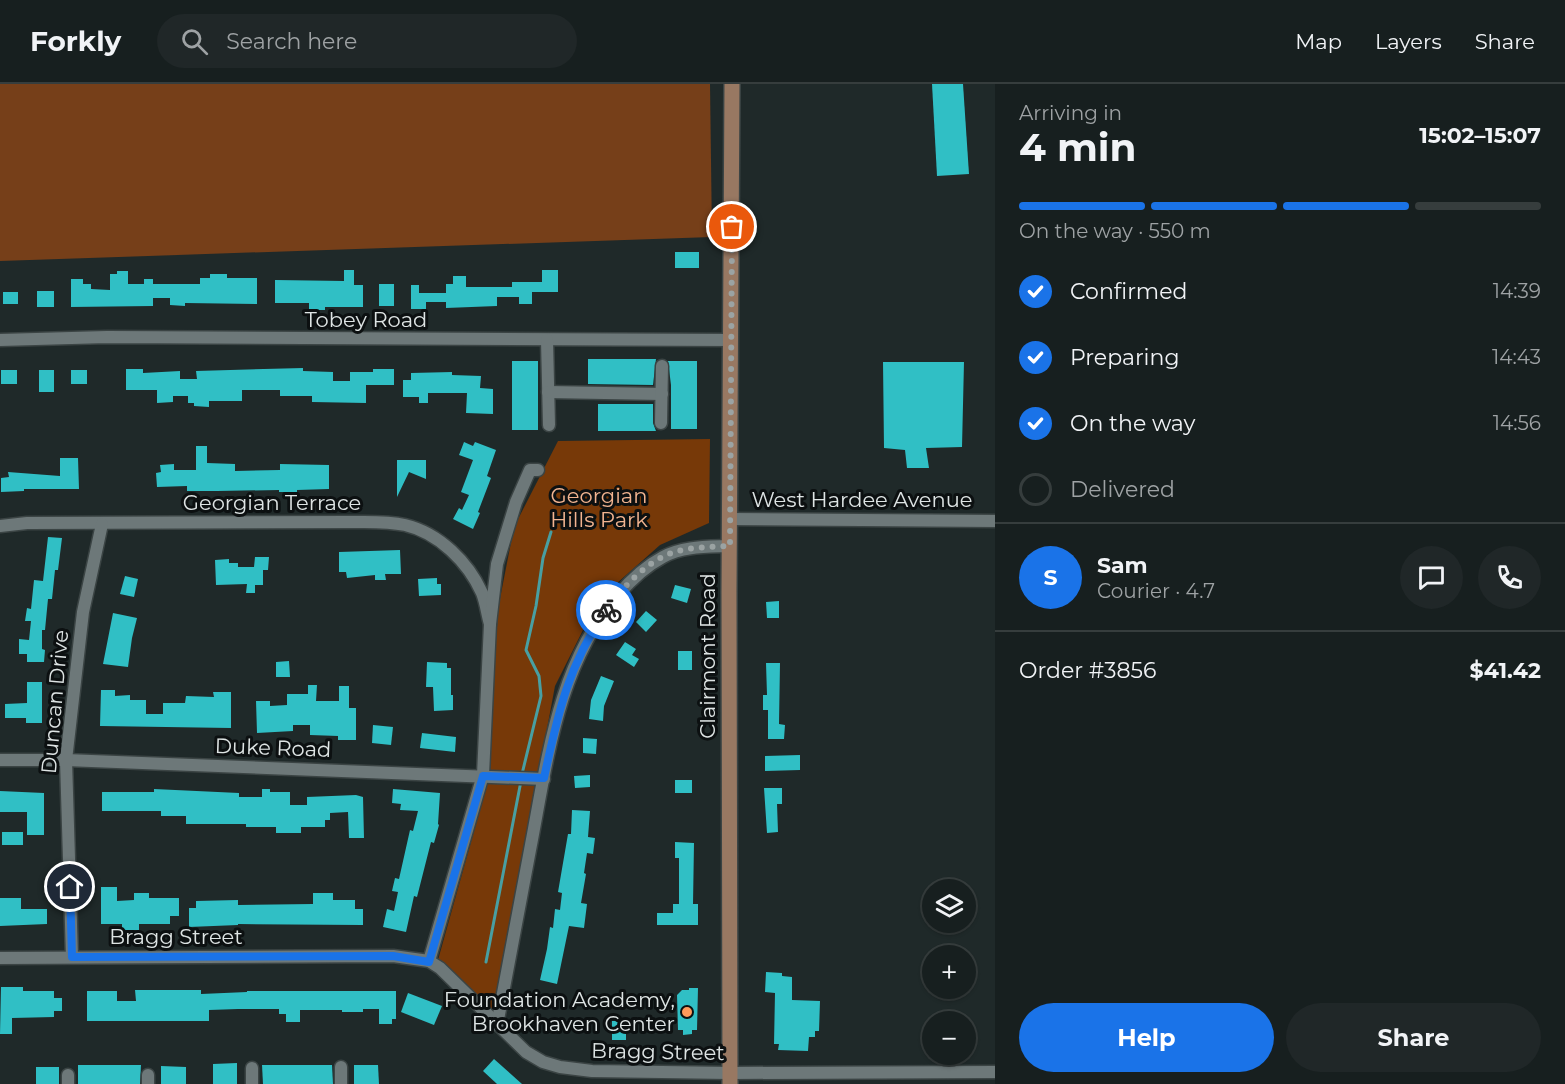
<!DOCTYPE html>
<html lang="en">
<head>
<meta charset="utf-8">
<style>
  body { margin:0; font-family:Montserrat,sans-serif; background:#202728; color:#f1f3f6; height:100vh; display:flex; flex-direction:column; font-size:22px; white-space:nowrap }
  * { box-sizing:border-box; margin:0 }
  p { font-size:20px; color:#9ea2a4 }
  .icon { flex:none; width:33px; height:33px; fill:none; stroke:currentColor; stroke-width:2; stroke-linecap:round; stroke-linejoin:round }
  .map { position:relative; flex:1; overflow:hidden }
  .side { display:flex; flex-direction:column; background:#171f1f; width:570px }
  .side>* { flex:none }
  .tools { position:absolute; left:922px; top:795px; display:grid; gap:12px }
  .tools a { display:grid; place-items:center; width:54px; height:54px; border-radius:50%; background:#171f1f; box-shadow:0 2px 4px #0004,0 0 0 2px #363d3d; font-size:30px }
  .pin { position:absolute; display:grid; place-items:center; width:51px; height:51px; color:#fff; margin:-26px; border:3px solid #fff; border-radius:50%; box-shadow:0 2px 6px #0007 }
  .courier { position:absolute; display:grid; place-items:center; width:60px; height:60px; margin:-30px; border:4px solid #1a73e8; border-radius:50%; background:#fff; color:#222; box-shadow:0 2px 8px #0007 }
  .headline em { font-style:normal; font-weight:700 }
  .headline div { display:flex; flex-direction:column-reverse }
  .headline { display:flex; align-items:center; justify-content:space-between; height:102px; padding:0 24px }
  h1 { font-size:39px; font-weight:700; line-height:45px }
  .bar { display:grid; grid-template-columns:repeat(4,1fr); gap:9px 6px; align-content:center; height:72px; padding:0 24px }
  .bar i { height:8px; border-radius:4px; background:#363d3d }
  .bar .on { background:#1a73e8 }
  .bar p { grid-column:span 4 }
  .line { display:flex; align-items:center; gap:15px; padding:0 24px; border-top:2px solid #363d3d }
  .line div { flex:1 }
  .round { display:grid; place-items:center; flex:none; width:63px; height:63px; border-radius:32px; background:#202728 }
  ol { padding:0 24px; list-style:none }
  li { display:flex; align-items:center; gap:18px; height:66px }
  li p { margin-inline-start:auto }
  li .icon { padding:6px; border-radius:50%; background:#1a73e8; color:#fff; stroke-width:4 }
  li:last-child { color:#9ea2a4 }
  li i { width:33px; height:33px; border:3px solid #363d3d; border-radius:50% }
  .button { display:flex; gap:12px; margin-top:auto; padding:12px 24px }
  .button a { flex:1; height:69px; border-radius:36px; background:#1a73e8; color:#fff; font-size:24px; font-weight:700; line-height:69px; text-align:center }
  .button a+a { background:#202728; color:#f1f3f6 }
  header { display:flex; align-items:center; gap:36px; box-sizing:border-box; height:84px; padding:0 30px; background:#171f1f; border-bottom:2px solid #363d3d }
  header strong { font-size:28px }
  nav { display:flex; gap:33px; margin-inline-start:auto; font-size:21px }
  .search { width:420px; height:54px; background:#202728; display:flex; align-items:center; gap:15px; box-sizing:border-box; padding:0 21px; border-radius:33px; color:#9ea2a4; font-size:22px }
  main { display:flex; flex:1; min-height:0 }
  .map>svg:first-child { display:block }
</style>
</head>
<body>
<header>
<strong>Forkly</strong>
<div class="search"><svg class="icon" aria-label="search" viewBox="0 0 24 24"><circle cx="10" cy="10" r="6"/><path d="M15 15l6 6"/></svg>Search here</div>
<nav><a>Map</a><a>Layers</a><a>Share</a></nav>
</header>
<main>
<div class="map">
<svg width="995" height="1000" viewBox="0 0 995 1000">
  <rect width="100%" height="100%" fill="#1f2929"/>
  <path fill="#773908" d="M710 355 709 439 660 461 598 516 555 602 493 933 438 876 488 697 497 530 514 443 558 357Z"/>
  <path fill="#763f19" d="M0 0H710L712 153 0 177Z"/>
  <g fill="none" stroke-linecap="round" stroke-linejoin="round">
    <g stroke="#489fa2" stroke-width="3">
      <path d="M522 690 541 612 539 592 526 566 536 522 543 474 551 448"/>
      <path d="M486 878 521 697"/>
    </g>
  </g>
  <g fill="#30bfc5">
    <path d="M932 0H963L969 90 937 92Z"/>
    <rect x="675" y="168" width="24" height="16"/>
    <path d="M344 186H354V201H363V223H325V226H309V219H275V196L344 197Z"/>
    <path d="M542 186H558V208H532V220H519V213H497V222L446 224V218H426V225H411V201H419V209H446V200H453V192H466V203H512V198H542Z"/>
    <path d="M117 187H128V200H144V195H153V200H200V194H210V190H227V194H257V220L185 219V222L170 221V214H153V222L71 223V195H83V200H91V205L110 206V190H117Z"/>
    <rect x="379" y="200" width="15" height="22"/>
    <rect x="37" y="207" width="17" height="16"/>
    <rect x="3" y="208" width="15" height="12"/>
    <path d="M588 275H656L653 301 588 300Z"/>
    <rect x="512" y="277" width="26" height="69"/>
    <path d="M668 277H697V345H671V301Z"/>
    <path d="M883 278H964L962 363 926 364 929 384H907L905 366 884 364Z"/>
    <path d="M303 284V287L333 288V297H350V288H373V285H394V301H366V319L312 318V312H280V306H242V317H209V323L194 322V319H188V312H173V318L157 319V306H126V285H143V289L180 287V295H197L196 287Z"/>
    <rect x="1" y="286" width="16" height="14"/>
    <rect x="39" y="286" width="15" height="22"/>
    <rect x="71" y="286" width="16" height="14"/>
    <path d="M452 288V291L481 292 480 304 493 305V330L466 329 467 309H428V319H419V313H403V296H411V289Z"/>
    <path d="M598 320H653V339L656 347H598Z"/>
    <path d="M464 358 473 362 475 358 496 366 487 392 491 394 478 428 480 429 473 445 453 435 459 424 462 426 469 411 461 408 473 376 459 371Z"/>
    <path d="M196 362H207V379L235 380V387L280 386V380L329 381V405L297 406V408H279V406L217 407H187V402L157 403 156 389 161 388 160 381 174 380V386H196Z"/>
    <path d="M60 374H78L79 405H24V407L1 408V394L9 393 8 388 60 392Z"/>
    <path d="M397 376H426V395L409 388 397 413Z"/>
    <path d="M48 453 62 454 58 486H55L52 515H48L45 546H42V565L45 566 44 578H27V570H19V555L29 556 31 537H25L27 524 31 525 34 496 43 497Z"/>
    <path d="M400 466 401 490H385L386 496H375V491L347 494 346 488H339V468Z"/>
    <path d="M255 473H269L268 486H263V501H255V509H246L247 500 216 501 215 476 229 475V479H238V483H254Z"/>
    <path d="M125 492 138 495 134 513 120 510Z"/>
    <path d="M437 494V500H441V511L419 512 418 495Z"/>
    <path d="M675 501 691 505 687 519 671 514Z"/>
    <path d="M779 517V534H767L766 518Z"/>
    <path d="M646 527 657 536 646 548 636 538Z"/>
    <path d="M113 529 137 534 132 554 128 583 103 580Z"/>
    <path d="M625 558 636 565 632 571 639 575 634 583 616 571Z"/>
    <rect x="678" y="567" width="14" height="19"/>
    <path d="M289 577 290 593H276V578Z"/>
    <path d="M427 578 447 579V584H451V611H453V626L434 627 433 603H426Z"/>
    <path d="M766 579H780L779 640 785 641 784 655H768V626H763V611H767Z"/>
    <path d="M601 592 614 597 604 622 603 637 589 635 591 616Z"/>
    <path d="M27 598H42V639H26V634H5V620L27 619Z"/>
    <path d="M308 601H317L316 617H339V602H349V624H356V656H338V652L310 651V641H293V647L257 649 256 617H270V622L287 621V610H308Z"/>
    <path d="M101 606H115V612L130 611V616H146V630H163V619H185L186 612 214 613 213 608H231V644L100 642Z"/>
    <path d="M373 641 393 643 391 661 372 659Z"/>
    <path d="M422 649 456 653 455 668 420 664Z"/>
    <path d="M583 654 597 655 596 670 583 669Z"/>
    <path d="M800 671V686L765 687V672Z"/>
    <path d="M590 691V703L575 704 574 692Z"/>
    <rect x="675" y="696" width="17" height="13"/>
    <path d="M764 704H782V720H777L778 748 767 749Z"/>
    <path d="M154 705 239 709V713H262V705H270V708H290V721H307V713L356 711 363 713 364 754H349L348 728 330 729V736H325V743H301V749H276V743H246V740H186V732H161V727H102V708H154Z"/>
    <path d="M393 705 440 709 438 740 439 741 434 759 431 758 417 813 414 812 406 848 383 843 387 825 394 827 398 808 392 807 395 794 399 795 410 746 413 747 418 727 400 726 401 720 392 719Z"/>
    <path d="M0 707 44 709V751H27V728H0Z"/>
    <path d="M572 726 590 727 588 753 595 754 593 770 587 769 584 789 586 790 581 819 587 820 584 844 569 842 557 900 540 896 547 865 550 843 553 844 555 825 560 826 562 809 558 808 568 750H571Z"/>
    <rect x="2" y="748" width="21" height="13"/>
    <path d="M675 758 694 759 693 820H698V841H657V829H673V820H679V774H675Z"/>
    <path d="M101 803H117V817L134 816V809H149V814H179V832H170V840H139V846H122V840H101Z"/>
    <path d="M313 809H333V816H355V825H363V841L238 840V841L189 843V824H196V817L238 816V821L313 820Z"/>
    <path d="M0 814H21V825H47V840L0 842Z"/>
    <path d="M766 888 782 889V892L792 893V916L820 917 819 947H815V953H809L808 967 778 966 779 960H774L775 909 765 908Z"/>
    <path d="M1 903H23V907H54V914H62V927H54V933L12 934V950H0Z"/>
    <path d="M689 904H698L697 946H692V950L683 951V946H678L677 911 682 906H689Z"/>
    <path d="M135 906H201V910L247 908V907H396V935H392V940H379V925H363V928H342V926H300V938H286V930H279V925H238L209 926V937H87V907H117V917H136Z"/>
    <path d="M408 909 442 922 434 941 401 928Z"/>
    <rect x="612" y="937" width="14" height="19"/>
    <path d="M494 975 522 1000H497L483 987Z"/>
    <path d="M237 979V1000H213V980Z"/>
    <path d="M78 981H141L140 1000H78Z"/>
    <path d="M262 981H332L333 1000H263Z"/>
    <path d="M354 981H378L379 1000H354Z"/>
    <path d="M161 982 186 983V1000H161Z"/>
    <rect x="36" y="983" width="23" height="17"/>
  </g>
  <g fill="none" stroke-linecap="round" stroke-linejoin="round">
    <g stroke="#3b4444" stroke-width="15">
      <g id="minor">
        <path d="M0 256 107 253 731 256"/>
        <path d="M547 256 549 341"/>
        <path d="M548 308 662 310"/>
        <path d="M661 339 662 282"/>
        <path d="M730 435 995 437"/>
        <path d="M0 442 27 439 350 438C368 438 387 437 405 441 439 449 468 478 482 509 486 519 487 530 490 540"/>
        <path d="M0 676H66L544 695"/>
        <path d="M72 873 66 676 83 528 102 440"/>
        <path d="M0 874 393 872 429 877 440 884 526 968 543 978 560 983 592 987 730 989 995 988"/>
        <path d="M429 877 483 691 490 540 497 480 516 418 530 386H538"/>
        <path d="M497 941C508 883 519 825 530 766 547 679 557 581 618 511 630 497 646 482 663 473 683 462 707 463 730 462"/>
        <path d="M341 983V1000"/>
        <path d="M252 984V1000"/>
        <path d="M68 991V1000"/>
        <path d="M148 991V1000"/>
      </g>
    </g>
    <g stroke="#3b4444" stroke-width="18">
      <path id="major" d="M730 1000 729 508 732 0"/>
    </g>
    <use href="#minor" stroke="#6d7879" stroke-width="12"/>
    <use href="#major" stroke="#987862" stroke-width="15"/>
  </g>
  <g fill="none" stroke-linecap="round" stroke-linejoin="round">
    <path stroke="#9ba3a3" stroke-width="6" stroke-dasharray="0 10.8" d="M606 526C622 504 647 477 674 468 691 463 711 463 730 462L732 143"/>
    <path stroke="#1a73e8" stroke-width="8" d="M70 803 72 873 393 872 429 878 483 692 544 694C558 629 568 582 606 526"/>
  </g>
  <circle fill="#ff9a5b" stroke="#0c1011" stroke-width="2" cx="687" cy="928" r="6"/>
  <g text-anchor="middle" stroke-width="6" stroke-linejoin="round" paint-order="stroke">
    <g font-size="21" fill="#dee4e4" stroke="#0c1011">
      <text x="366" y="243">Tobey Road</text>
      <text x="862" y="423">West Hardee Avenue</text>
      <text x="272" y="426">Georgian Terrace</text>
      <text transform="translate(708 572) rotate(-90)" y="7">Clairmont Road</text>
      <text transform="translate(55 618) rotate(-85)" y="7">Duncan Drive</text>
      <text transform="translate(273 664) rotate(2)" y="7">Duke Road</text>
      <text x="176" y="860">Bragg Street</text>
      <text transform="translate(658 968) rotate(1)" y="7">Bragg Street</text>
    </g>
    <g font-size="21" fill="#f2b490" stroke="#0c1011">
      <text x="599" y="419">Georgian<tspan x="599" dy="24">Hills Park</tspan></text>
    </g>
    <g font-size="21" fill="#dee4e4" stroke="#0c1011" text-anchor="end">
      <text x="675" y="923">Foundation Academy,<tspan x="675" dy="24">Brookhaven Center</tspan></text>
    </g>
  </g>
</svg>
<div class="tools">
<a><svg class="icon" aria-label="layers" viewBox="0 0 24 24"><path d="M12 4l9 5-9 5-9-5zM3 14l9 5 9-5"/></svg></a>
<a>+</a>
<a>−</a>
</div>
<div class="pin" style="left:732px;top:143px;background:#ea580c"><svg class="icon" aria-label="bag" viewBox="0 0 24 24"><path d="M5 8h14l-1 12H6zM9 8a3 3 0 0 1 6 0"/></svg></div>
<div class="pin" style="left:70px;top:803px;background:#1f2937"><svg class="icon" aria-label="home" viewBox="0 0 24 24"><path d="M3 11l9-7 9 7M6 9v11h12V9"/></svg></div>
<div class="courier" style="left:606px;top:526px"><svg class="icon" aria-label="bike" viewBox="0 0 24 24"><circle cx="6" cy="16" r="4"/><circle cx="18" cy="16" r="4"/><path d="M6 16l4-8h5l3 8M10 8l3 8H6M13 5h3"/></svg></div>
</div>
<section class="side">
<div class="headline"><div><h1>4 min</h1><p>Arriving in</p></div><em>15:02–15:07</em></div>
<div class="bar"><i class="on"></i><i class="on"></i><i class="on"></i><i></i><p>On the way · 550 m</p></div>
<ol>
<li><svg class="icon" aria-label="check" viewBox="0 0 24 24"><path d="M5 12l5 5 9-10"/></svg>Confirmed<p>14:39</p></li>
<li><svg class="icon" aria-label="check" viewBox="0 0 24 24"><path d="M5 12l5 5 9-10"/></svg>Preparing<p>14:43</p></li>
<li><svg class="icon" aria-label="check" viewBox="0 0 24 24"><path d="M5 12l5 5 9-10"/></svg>On the way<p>14:56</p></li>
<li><i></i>Delivered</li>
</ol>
<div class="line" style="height:108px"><b class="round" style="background:#1a73e8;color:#fff">S</b><div><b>Sam</b><p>Courier · 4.7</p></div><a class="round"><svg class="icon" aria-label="chat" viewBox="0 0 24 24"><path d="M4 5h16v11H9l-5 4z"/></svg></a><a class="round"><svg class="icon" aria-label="phone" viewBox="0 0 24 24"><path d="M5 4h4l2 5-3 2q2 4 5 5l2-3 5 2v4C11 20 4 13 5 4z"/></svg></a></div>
<div class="line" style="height:78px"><div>Order #3856</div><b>$41.42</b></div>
<div class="button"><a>Help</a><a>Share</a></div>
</section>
</main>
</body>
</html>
